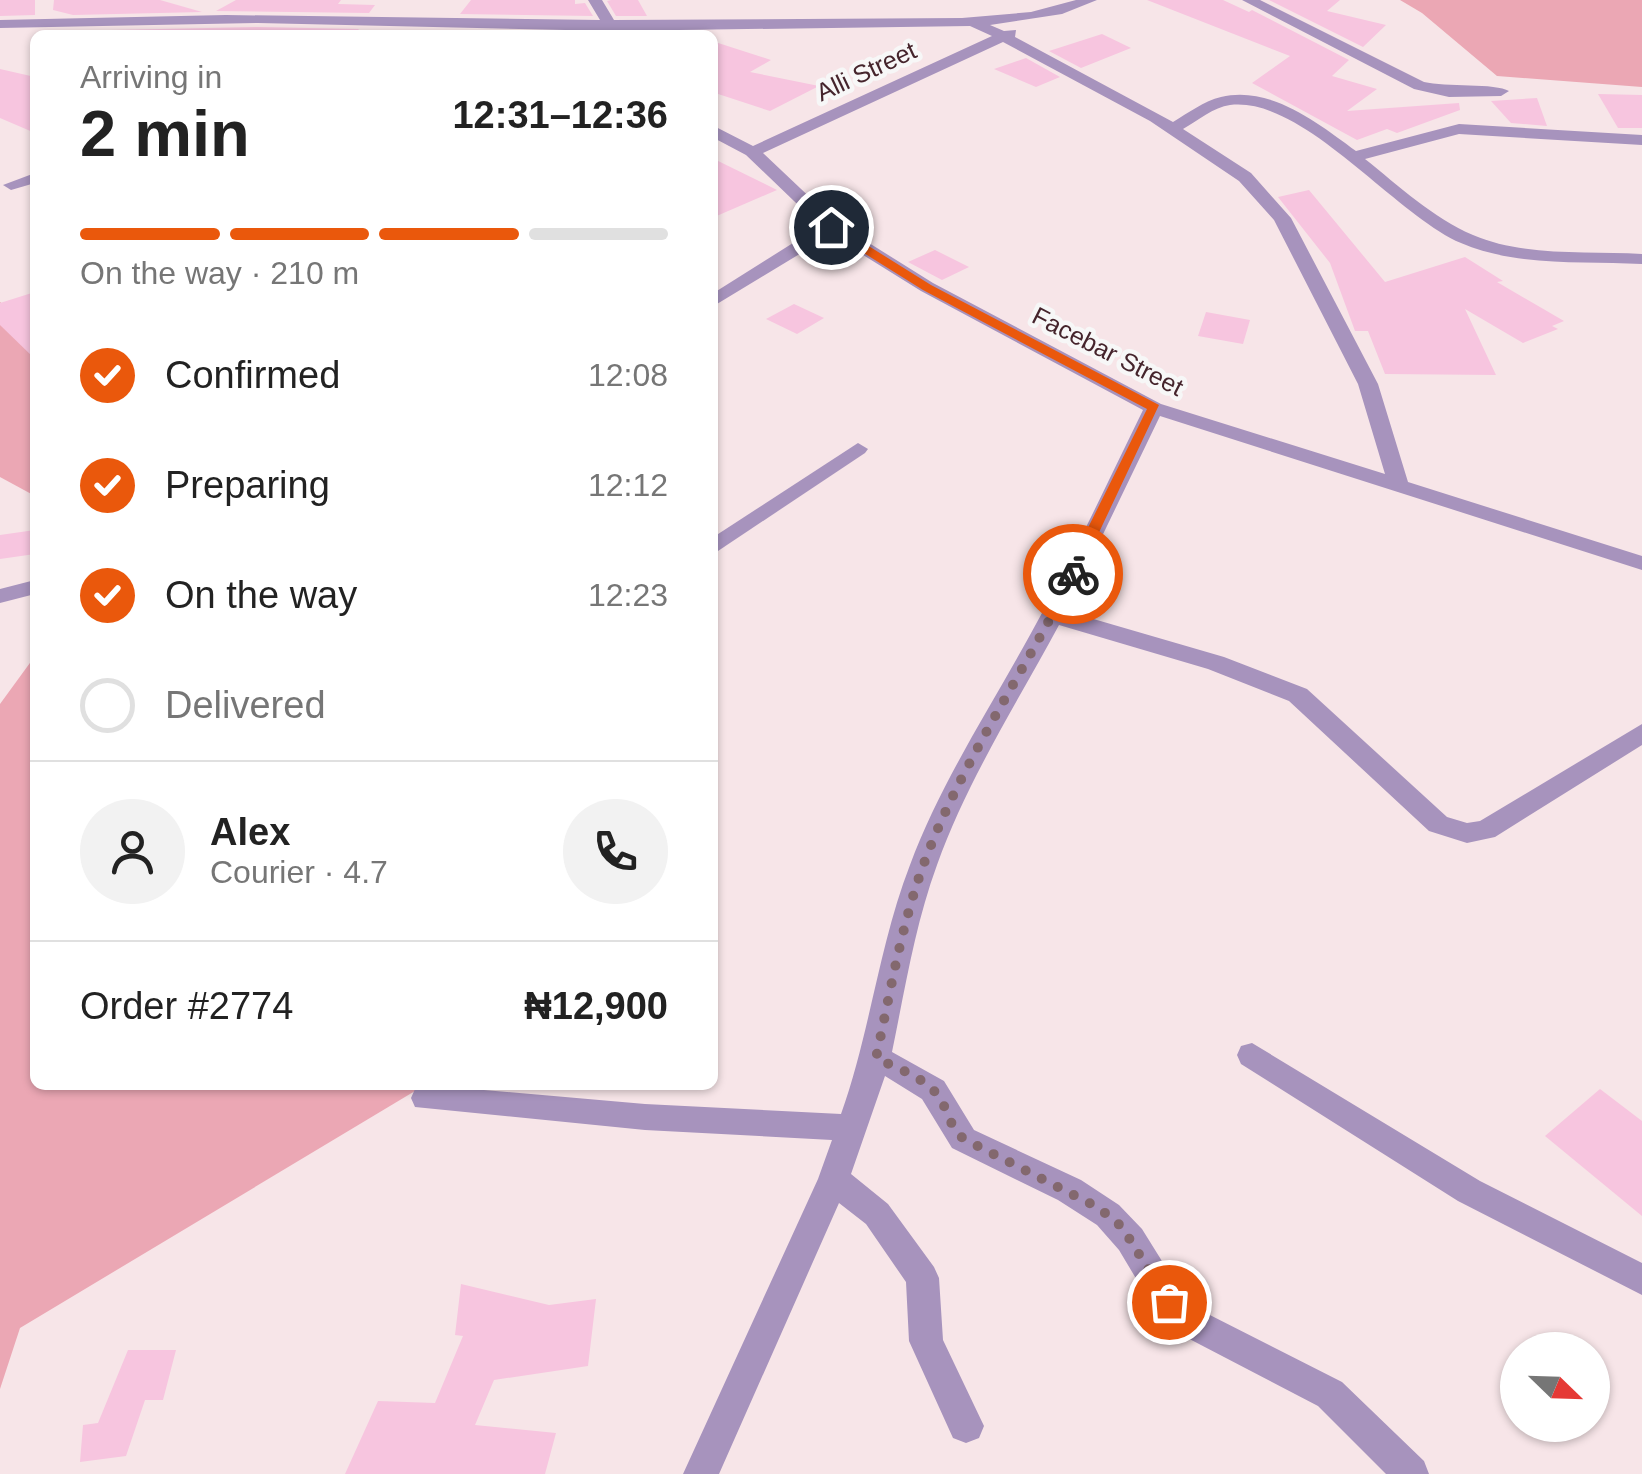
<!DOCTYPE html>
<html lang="en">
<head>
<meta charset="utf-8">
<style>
  body { margin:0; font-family:Helvetica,sans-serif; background:#f2f2f2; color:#222; height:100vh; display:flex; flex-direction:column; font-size:38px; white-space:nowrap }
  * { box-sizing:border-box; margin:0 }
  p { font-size:32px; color:#767676 }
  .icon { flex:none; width:55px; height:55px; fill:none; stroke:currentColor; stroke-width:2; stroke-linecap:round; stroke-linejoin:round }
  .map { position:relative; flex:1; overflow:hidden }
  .sheet { position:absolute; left:30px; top:30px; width:688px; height:1060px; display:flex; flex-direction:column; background:#fff; border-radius:15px; box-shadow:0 2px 8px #0004 }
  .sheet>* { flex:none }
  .needle { width:65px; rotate:113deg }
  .fabs { position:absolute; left:1500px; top:1332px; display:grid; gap:20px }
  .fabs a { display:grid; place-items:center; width:110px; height:110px; border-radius:50%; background:#fff; box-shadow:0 2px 8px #0004; font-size:50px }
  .pin { position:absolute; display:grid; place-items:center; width:85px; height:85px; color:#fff; margin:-42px; border:5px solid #fff; border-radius:50%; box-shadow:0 2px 10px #0007 }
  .courier { position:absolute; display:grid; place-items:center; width:100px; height:100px; margin:-50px; border:8px solid #ea580c; border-radius:50%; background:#fff; color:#222; box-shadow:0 2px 12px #0007 }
  .overview em { font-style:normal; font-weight:600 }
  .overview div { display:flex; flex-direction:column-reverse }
  .overview { display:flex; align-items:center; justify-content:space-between; height:170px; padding:0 50px }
  h1 { font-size:65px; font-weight:600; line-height:75px }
  .bar { display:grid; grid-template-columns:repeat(4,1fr); gap:15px 10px; align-content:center; height:120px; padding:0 50px }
  .bar i { height:12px; border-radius:8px; background:#e0e0e0 }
  .bar .on { background:#ea580c }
  .bar p { grid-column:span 4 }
  .line { display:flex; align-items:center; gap:25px; padding:0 50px; border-top:2px solid #e0e0e0 }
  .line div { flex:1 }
  .round { display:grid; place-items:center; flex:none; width:105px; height:105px; border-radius:52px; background:#f2f2f2 }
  ol { padding:0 50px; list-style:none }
  li { display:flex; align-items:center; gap:30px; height:110px }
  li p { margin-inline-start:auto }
  li .icon { padding:10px; border-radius:50%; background:#ea580c; color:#fff; stroke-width:4 }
  li:last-child { color:#767676 }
  li i { width:55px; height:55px; border:5px solid #e0e0e0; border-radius:50% }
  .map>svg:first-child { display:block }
</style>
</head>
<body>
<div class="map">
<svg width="1642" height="1474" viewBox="0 0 1642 1474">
  <rect width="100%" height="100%" fill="#f7e5e8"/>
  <g fill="#eba7b4">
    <path d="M1400 0H1642V87L1497 76 1422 13Z"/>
    <path d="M0 302 35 330V496L0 477Z"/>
    <path d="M35 656V1085H425L20 1328 0 1389V704Z"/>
  </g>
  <g fill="#f7c5df">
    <path d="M0 0H35V15L0 16Z"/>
    <path d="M54 0H160L202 12 73 15 53 10Z"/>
    <path d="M236 0H341L338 4 375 5 369 13 216 11Z"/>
    <path d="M471 0H575V4L585 3 593 16 460 14Z"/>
    <path d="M611 0H638L647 16H616L607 1Z"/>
    <path d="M1147 0H1223L1249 12 1252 10 1349 60 1332 76 1377 89 1347 111 1459 103 1460 110 1397 133 1387 129 1357 140 1252 83 1290 56Z"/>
    <path d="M1269 0H1340L1327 11 1386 25 1363 47Z"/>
    <path d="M258 27 359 29 354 35H103L111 30Z"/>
    <path d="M1102 34 1131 48 1081 68 1049 51Z"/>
    <path d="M712 41 771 60 750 72 819 86 770 111 712 92Z"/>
    <path d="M1026 58 1060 77 1036 87 994 69Z"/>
    <path d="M0 69 35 77V133L0 118Z"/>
    <path d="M1598 94 1642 95V128H1618Z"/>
    <path d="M1537 98 1547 126 1511 123 1491 101Z"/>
    <path d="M712 158 777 190 712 218Z"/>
    <path d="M1309 190 1385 282 1465 257 1503 281 1497 282 1564 321 1552 326 1558 329 1523 343 1465 309 1496 375 1385 374 1368 331H1355L1330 263 1278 197Z"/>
    <path d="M935 250 969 267 942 280 908 262Z"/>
    <path d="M35 292V359L0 325V303Z"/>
    <path d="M794 304 824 318 797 334 766 319Z"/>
    <path d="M1206 312 1250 320 1243 344 1198 336Z"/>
    <path d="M35 530V554L0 559V535Z"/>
    <path d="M1600 1089 1642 1121V1216L1545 1136Z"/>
    <path d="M461 1284 549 1305 596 1299 588 1366 494 1380 475 1425 556 1433 545 1474H345L378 1401 435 1403 463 1336 455 1335Z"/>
    <path d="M128 1350H176L163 1400H145L126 1456 80 1462 83 1425 98 1423Z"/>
  </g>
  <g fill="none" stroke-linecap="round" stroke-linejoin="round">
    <g fill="#a793bd" fill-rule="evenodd">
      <path d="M588 0H602L614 20 962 18 1031 12 1076 0H1097L1062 14 990 25 1004 31 1016 30 1015 37 1173 122C1188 113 1204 101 1221 97 1271 85 1319 124 1356 151L1459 124 1642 135V145L1459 134 1365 159C1399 186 1433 218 1473 235 1524 257 1588 251 1642 254V264C1583 261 1517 267 1461 243 1394 214 1303 96 1230 105 1214 107 1197 121 1183 129L1251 173 1291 218 1378 384 1408 482 1642 556V570L1160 416 1066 611 1224 657 1307 689 1447 817 1467 823 1480 821 1642 724V745L1495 837 1467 843 1429 831 1289 701 1208 669 1059 625C1017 703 967 781 937 865 915 925 905 989 892 1052L944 1081 974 1130 1081 1180 1119 1205 1142 1229 1180 1290 1200 1310 1342 1382 1424 1461 1429 1474H1386L1318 1406 1176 1332 1156 1312 1119 1250 1097 1225 1058 1200 952 1148 922 1099 885 1076 851 1174 888 1204 934 1267 939 1278 943 1340 984 1426 979 1438 966 1443 953 1438 909 1341 906 1282 866 1224 839 1203 719 1474H683L818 1179 832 1140 645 1130 415 1107 411 1098 415 1089 426 1085 645 1104 841 1114C870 1033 879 945 910 865 940 784 989 710 1030 635 1071 562 1106 485 1143 410L921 291 831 235 712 307V294L820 226 746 155 712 137V125L753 146 992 36 970 26 611 31 258 23 0 28V20L226 15 600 20ZM1003 42 1150 121 1239 181 1274 220 1358 384 1385 474 1161 404 933 283 837 223 763 153Z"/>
      <path d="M1242 0H1260L1424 82C1445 87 1496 83 1509 91L1501 96 1449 97 1414 89Z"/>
      <path d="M35 173V183L11 190 3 185Z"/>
      <path d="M858 443 868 449 865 453 712 555V538Z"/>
      <path d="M35 580V594L0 603V589Z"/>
      <path d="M1252 1043 1480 1181 1642 1263V1295L1458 1201 1241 1064 1237 1055 1241 1046Z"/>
    </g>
  </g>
  <path fill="#ea580c" d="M827 225H835L931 285 1159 405 1078 577 1065 574 1147 409 923 290 827 230Z"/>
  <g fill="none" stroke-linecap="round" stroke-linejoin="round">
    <path stroke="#83686e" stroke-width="10" stroke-dasharray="0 18" d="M1073 574C1025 672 960 764 923 866 901 927 890 994 876 1058 896 1068 925 1077 939 1097 948 1110 950 1129 964 1139L1099 1208 1122 1227 1169 1302"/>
  </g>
  <g text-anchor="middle" stroke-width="9" stroke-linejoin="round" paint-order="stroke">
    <g font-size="25" fill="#45242c" stroke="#f7f7f7">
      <text transform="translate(866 71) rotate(-25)" y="9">Alli Street</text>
      <text transform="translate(1108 351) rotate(27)" y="9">Facebar Street</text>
    </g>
  </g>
</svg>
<div class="fabs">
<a><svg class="needle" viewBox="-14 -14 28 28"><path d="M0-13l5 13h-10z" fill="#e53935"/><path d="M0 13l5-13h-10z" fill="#767676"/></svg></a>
</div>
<div class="pin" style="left:1169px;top:1302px;background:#ea580c"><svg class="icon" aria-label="bag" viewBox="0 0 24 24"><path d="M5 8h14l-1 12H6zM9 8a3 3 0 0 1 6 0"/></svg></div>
<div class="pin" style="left:831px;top:227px;background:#1f2937"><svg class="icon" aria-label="home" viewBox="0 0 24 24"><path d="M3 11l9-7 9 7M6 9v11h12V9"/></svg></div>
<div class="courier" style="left:1073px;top:574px"><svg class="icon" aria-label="bike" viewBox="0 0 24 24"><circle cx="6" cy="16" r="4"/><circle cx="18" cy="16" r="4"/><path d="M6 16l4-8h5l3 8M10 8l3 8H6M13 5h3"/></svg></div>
<section class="sheet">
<div class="overview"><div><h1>2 min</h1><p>Arriving in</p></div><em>12:31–12:36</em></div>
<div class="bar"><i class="on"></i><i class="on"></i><i class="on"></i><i></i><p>On the way · 210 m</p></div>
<ol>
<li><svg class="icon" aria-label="check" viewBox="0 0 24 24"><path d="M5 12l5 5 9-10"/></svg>Confirmed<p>12:08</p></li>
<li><svg class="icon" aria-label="check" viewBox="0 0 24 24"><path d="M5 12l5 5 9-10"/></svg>Preparing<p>12:12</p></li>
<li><svg class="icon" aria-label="check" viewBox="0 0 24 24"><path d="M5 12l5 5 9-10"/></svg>On the way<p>12:23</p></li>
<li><i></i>Delivered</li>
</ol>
<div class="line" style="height:180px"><a class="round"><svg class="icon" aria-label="person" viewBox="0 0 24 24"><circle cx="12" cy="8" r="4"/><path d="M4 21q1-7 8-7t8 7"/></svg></a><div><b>Alex</b><p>Courier · 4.7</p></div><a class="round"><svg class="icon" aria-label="phone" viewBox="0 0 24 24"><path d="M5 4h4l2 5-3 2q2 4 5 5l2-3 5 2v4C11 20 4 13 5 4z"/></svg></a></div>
<div class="line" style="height:130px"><div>Order #2774</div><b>₦12,900</b></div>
</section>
</div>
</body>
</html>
